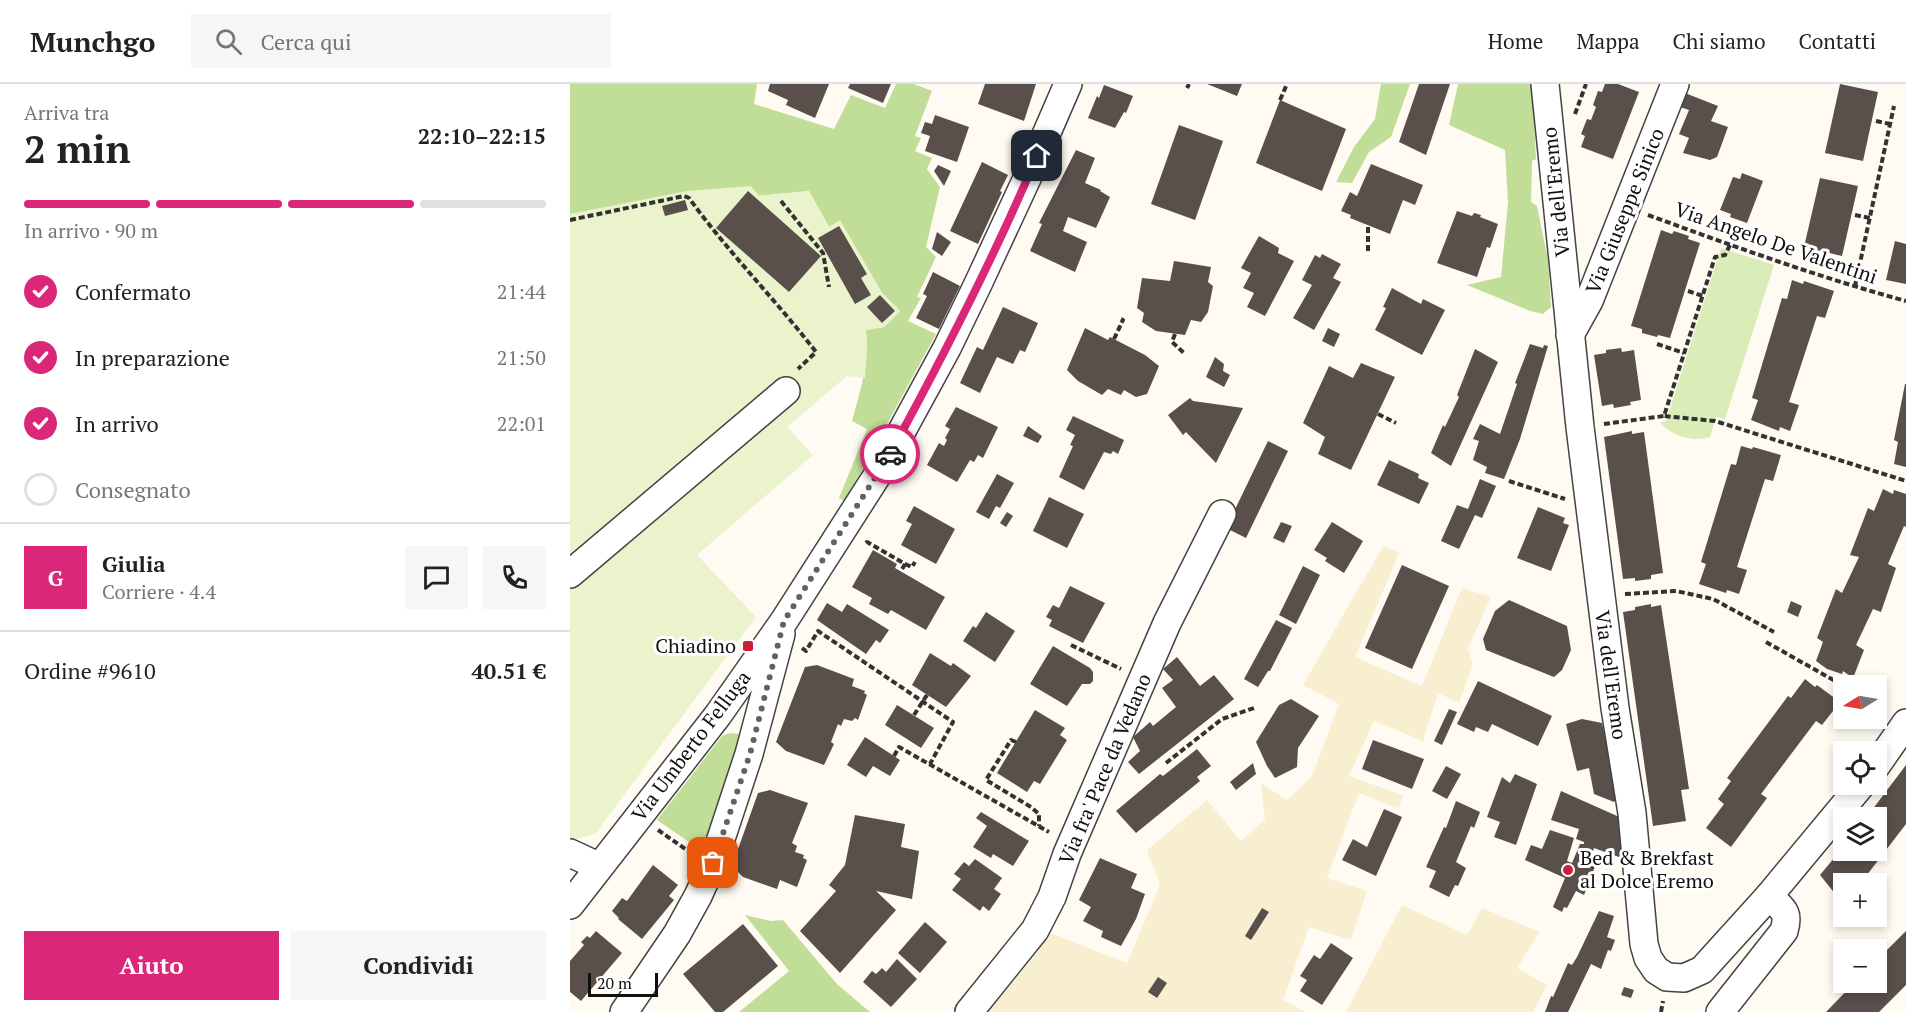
<!DOCTYPE html>
<html lang="it">
<head>
<meta charset="utf-8">
<style>
  body { margin:0; font-family:"PT Serif",serif; background:#f6f6f6; color:#222; height:100vh; display:flex; flex-direction:column; font-size:22px; white-space:nowrap }
  * { box-sizing:border-box; margin:0 }
  p { font-size:20px; color:#767676 }
  .icon { flex:none; width:33px; height:33px; fill:none; stroke:currentColor; stroke-width:2; stroke-linecap:round; stroke-linejoin:round }
  .map { position:relative; flex:1; overflow:hidden }
  .details { display:flex; flex-direction:column; background:#fff; width:570px }
  .details>* { flex:none }
  .needle { width:39px; rotate:259deg }
  .tools { position:absolute; left:1263px; top:591px; display:grid; gap:12px }
  .tools a { display:grid; place-items:center; width:54px; height:54px; border-radius:0px; background:#fff; box-shadow:0 3px 9px #0003; font-size:30px }
  .scale { position:absolute; left:18px; bottom:15px; width:70px; box-sizing:border-box; padding-left:6px; border:3px solid #101010; border-top:0; font-size:16px; line-height:21px; white-space:nowrap; color:#101010; -webkit-text-stroke:4px #fff; paint-order:stroke }
  .pin { position:absolute; display:grid; place-items:center; width:51px; height:51px; color:#fff; margin:-26px; border-radius:12px; box-shadow:0 3px 9px #0006 }
  .courier { position:absolute; display:grid; place-items:center; width:60px; height:60px; margin:-30px; border:4px solid #db2777; border-radius:50%; background:#fff; color:#222; box-shadow:0 2px 8px #0007 }
  .headline em { font-style:normal; font-weight:600 }
  .headline div { display:flex; flex-direction:column-reverse }
  .headline { display:flex; align-items:center; justify-content:space-between; height:102px; padding:0 24px }
  h1 { font-size:39px; font-weight:600; line-height:45px }
  .bar { display:grid; grid-template-columns:repeat(4,1fr); gap:9px 6px; align-content:center; height:72px; padding:0 24px }
  .bar i { height:8px; border-radius:4px; background:#e0e0e0 }
  .bar .selected { background:#db2777 }
  .bar p { grid-column:span 4 }
  .line { display:flex; align-items:center; gap:15px; padding:0 24px; border-top:2px solid #e0e0e0 }
  .line div { flex:1 }
  .round { display:grid; place-items:center; flex:none; width:63px; height:63px; border-radius:0px; background:#f6f6f6 }
  ol { padding:0 24px; list-style:none }
  li { display:flex; align-items:center; gap:18px; height:66px }
  li p { margin-inline-start:auto }
  li .icon { padding:6px; border-radius:50%; background:#db2777; color:#fff; stroke-width:4 }
  li:last-child { color:#767676 }
  li i { width:33px; height:33px; border:3px solid #e0e0e0; border-radius:50% }
  .action { display:flex; gap:12px; margin-top:auto; padding:12px 24px }
  .action a { flex:1; height:69px; border-radius:0px; background:#db2777; color:#fff; font-size:24px; font-weight:600; line-height:69px; text-align:center }
  .action a+a { background:#f6f6f6; color:#222 }
  header { display:flex; align-items:center; gap:36px; box-sizing:border-box; height:84px; padding:0 30px; background:#fff; border-bottom:2px solid #e0e0e0 }
  header strong { font-size:28px }
  nav { display:flex; gap:33px; margin-inline-start:auto; font-size:21px }
  .search { width:420px; height:54px; background:#f6f6f6; display:flex; align-items:center; gap:15px; box-sizing:border-box; padding:0 21px; border-radius:0px; color:#767676; font-size:22px }
  main { display:flex; flex:1; min-height:0 }
  .map>svg:first-child { display:block }
</style>
</head>
<body>
<header>
<strong>Munchgo</strong>
<div class="search"><svg class="icon" aria-label="search" viewBox="0 0 24 24"><circle cx="10" cy="10" r="6"/><path d="M15 15l6 6"/></svg>Cerca qui</div>
<nav><a>Home</a><a>Mappa</a><a>Chi siamo</a><a>Contatti</a></nav>
</header>
<main>
<section class="details">
<div class="headline"><div><h1>2 min</h1><p>Arriva tra</p></div><em>22:10–22:15</em></div>
<div class="bar"><i class="selected"></i><i class="selected"></i><i class="selected"></i><i></i><p>In arrivo · 90 m</p></div>
<ol>
<li><svg class="icon" aria-label="check" viewBox="0 0 24 24"><path d="M5 12l5 5 9-10"/></svg>Confermato<p>21:44</p></li>
<li><svg class="icon" aria-label="check" viewBox="0 0 24 24"><path d="M5 12l5 5 9-10"/></svg>In preparazione<p>21:50</p></li>
<li><svg class="icon" aria-label="check" viewBox="0 0 24 24"><path d="M5 12l5 5 9-10"/></svg>In arrivo<p>22:01</p></li>
<li><i></i>Consegnato</li>
</ol>
<div class="line" style="height:108px"><b class="round" style="background:#db2777;color:#fff">G</b><div><b>Giulia</b><p>Corriere · 4.4</p></div><a class="round"><svg class="icon" aria-label="chat" viewBox="0 0 24 24"><path d="M4 5h16v11H9l-5 4z"/></svg></a><a class="round"><svg class="icon" aria-label="phone" viewBox="0 0 24 24"><path d="M5 4h4l2 5-3 2q2 4 5 5l2-3 5 2v4C11 20 4 13 5 4z"/></svg></a></div>
<div class="line" style="height:78px"><div>Ordine #9610</div><b>40.51 €</b></div>
<div class="action"><a>Aiuto</a><a>Condividi</a></div>
</section>
<div class="map">
<svg width="1336" height="928" viewBox="0 0 1336 928">
  <rect width="100%" height="100%" fill="#fffbf2"/>
  <g fill="#f7efd0">
    <path d="M813 462 829 469 785 573 852 602 892 504 921 513 898 565 903 581 889 619 868 609 853 657 804 637 779 692 833 711 829 725 789 709 757 794 797 807 781 856 739 843 713 916 736 928H415L462 876 480 849 557 879 590 801 577 766 637 716 671 757 695 735 691 699 717 716 742 692 769 620 733 601Z"/>
    <path d="M832 821 897 851 912 824 970 848 947 884 977 901 963 928H776Z"/>
  </g>
  <path fill="#daedb9" d="M1151 164 1204 181 1155 335 1146 333 1140 353C1121 358 1103 353 1090 338L1096 337Z"/>
  <g fill="#c0de97">
    <path d="M0 0H187L184 20 264 45 281 11 315 24 326 0H344L362 7 345 52 351 54 345 67 362 74 357 85 370 103 356 163 366 173 347 213 351 214 338 237 366 250 275 417 269 414 297 345 282 337C291 305 299 280 296 246L314 243 330 227 312 209 270 137 259 143 239 107 0 130Z"/>
    <path d="M811 0H840L821 53 799 68 782 99 766 98 784 63 805 35Z"/>
    <path d="M888 0H962L966 75 962 77 961 118 967 122 978 176 981 223 973 230 960 227 897 201 931 193 938 118 935 66 879 41Z"/>
    <path d="M160 649 170 650 174 655 135 769 87 736 152 652Z"/>
    <path d="M175 831 201 837 213 836 267 900 300 928H169L219 887Z"/>
  </g>
  <path fill="#eaf3cb" d="M181 102 189 112 239 107 259 143 270 136 312 209 330 227 314 243 296 246 297 266 295 294 277 292 217 343 243 371 127 471 186 533 25 750 3 756 0 754V130L117 107Z"/>
  <g fill="#594f4b">
    <path d="M200 0H259L245 34 216 21 218 16 198 7Z"/>
    <path d="M280 0H321L313 19 278 4Z"/>
    <path d="M415 0H466L454 37 408 20Z"/>
    <path d="M637 0H672L667 12Z"/>
    <path d="M849 0H880L856 71 829 58Z"/>
    <path d="M1035 0H1048L1069 8 1043 75 1011 63 1015 52 1011 50 1017 35 1021 36 1026 23 1023 21 1028 7 1032 8Z"/>
    <path d="M1270 0 1308 8 1293 77 1255 69Z"/>
    <path d="M534 1 563 12 556 29 554 28 545 44 518 34 527 12 529 14Z"/>
    <path d="M1115 9 1148 22 1141 37 1158 43 1147 73 1140 76 1113 69 1119 54 1109 50 1119 26 1110 23Z"/>
    <path d="M710 16 776 45 752 107 686 79Z"/>
    <path d="M365 31 399 43 387 78 355 67 360 52 351 49 355 38 362 40Z"/>
    <path d="M609 41 653 57 625 136 581 120Z"/>
    <path d="M506 66 525 74 515 99 531 106 530 107 540 113 526 144 498 133 493 147 517 158 505 188 460 167 472 140 469 139Z"/>
    <path d="M412 78 438 91 430 107 432 108 408 160 380 147Z"/>
    <path d="M801 80 853 101 845 121 833 116 820 150 780 134 781 131 771 127 780 108 787 112Z"/>
    <path d="M368 81 381 87 374 102 364 87Z"/>
    <path d="M1172 89 1193 97 1177 139 1160 133 1161 130 1150 126 1163 93 1170 95Z"/>
    <path d="M1250 94 1288 102 1272 172 1234 163Z"/>
    <path d="M178 107 251 172 219 208 146 144Z"/>
    <path d="M115 116 118 126 95 132 92 122Z"/>
    <path d="M887 127 902 132 904 129 911 131 910 133 928 140 920 164 917 163 907 193 867 179Z"/>
    <path d="M269 142 297 190 291 194 301 211 285 220 248 154Z"/>
    <path d="M1091 146 1102 150 1104 147 1119 152 1118 155 1130 159 1100 254 1088 251 1087 253 1072 249V245L1061 242Z"/>
    <path d="M367 148 381 158 372 172 362 165Z"/>
    <path d="M689 152 709 164 708 169 724 177 695 232 677 223 684 209 673 204 681 189 671 184Z"/>
    <path d="M1325 157 1336 160V200L1316 196Z"/>
    <path d="M752 170 771 180 763 194 771 198 744 246 723 234 742 201 732 196 745 171 750 174Z"/>
    <path d="M604 177 641 183 638 198 643 202 638 228 631 238 621 236 615 251 586 247 572 238 574 229 567 224 572 194 600 197Z"/>
    <path d="M363 188 390 202 369 245 346 234 357 212 353 210Z"/>
    <path d="M1222 196 1233 200 1234 197 1264 207 1255 234 1247 232 1219 318 1229 321 1220 347 1210 343 1209 347 1181 336 1188 316 1182 314 1212 214 1217 215Z"/>
    <path d="M822 204 851 220 853 215 875 226 852 271 805 246 816 224 813 223Z"/>
    <path d="M310 211 325 227 312 239 297 223Z"/>
    <path d="M433 223 468 239 455 268 450 266 443 280 427 273 410 309 390 299 407 263 413 266Z"/>
    <path d="M515 244 538 256 540 253 575 271 589 282 577 310 566 313 554 306 551 311 538 305 532 311 508 297 497 286Z"/>
    <path d="M758 244 770 250 764 263 752 257Z"/>
    <path d="M960 260 973 264 974 261 978 262 950 355 934 395 915 389 917 383 903 376 909 357 903 355 910 340 930 350 947 300 945 299Z"/>
    <path d="M1051 264 1052 268 1064 266 1071 316 1060 318 1061 321 1044 324 1043 320 1032 322 1024 271 1036 269V266Z"/>
    <path d="M905 265 928 278 881 382 861 369 873 341 875 343 889 313 887 311Z"/>
    <path d="M645 273 654 280 653 287 660 291 654 303 636 293Z"/>
    <path d="M791 279 825 293 781 386 748 370 755 353 733 339 759 282 783 294Z"/>
    <path d="M1335 300H1336V383L1324 380 1328 358 1324 356Z"/>
    <path d="M620 314 623 317 673 324 646 379 616 348 613 351 598 331Z"/>
    <path d="M386 323 428 343 413 374 408 371 404 378 400 376 387 398 357 381 369 359 374 362 377 356 375 354 380 345 375 342Z"/>
    <path d="M503 332 554 356 548 370 543 367 541 370 534 368 514 406 489 393 503 362 500 361 505 351 496 346Z"/>
    <path d="M458 342 472 352 468 359 453 352Z"/>
    <path d="M1062 347V350L1074 348 1093 489 1081 491V495L1065 497V494L1053 495 1034 353Z"/>
    <path d="M698 357 718 367 676 454 656 444Z"/>
    <path d="M1171 362 1182 365 1183 363 1211 371 1203 397 1195 395 1167 483 1177 486 1169 510 1157 506 1156 509 1129 500 1136 480 1131 478 1161 380 1166 381Z"/>
    <path d="M819 376 849 390 848 394 859 399 849 420 807 401Z"/>
    <path d="M427 390 444 399 430 424 426 422 419 435 406 428Z"/>
    <path d="M910 395 926 402 912 434 905 431 889 465 871 457 887 421 898 425Z"/>
    <path d="M1313 405 1323 410 1324 406 1336 410V443L1334 442 1318 480 1326 484 1311 528 1303 525 1286 561 1294 566 1283 594 1273 587 1272 590 1257 585 1246 577 1253 558 1247 554 1266 505 1272 509 1289 473 1280 471 1298 424 1304 427Z"/>
    <path d="M479 413 514 430 497 464 463 447Z"/>
    <path d="M344 422 385 445 366 480 331 461 342 440 336 437Z"/>
    <path d="M968 423 995 434 993 439 999 441 981 487 947 474Z"/>
    <path d="M437 428 443 432 436 443 430 439Z"/>
    <path d="M711 438 722 442 714 459 703 454Z"/>
    <path d="M762 438 793 457 774 489 755 477 757 474 744 466Z"/>
    <path d="M303 466 327 480 325 484 375 513 356 546 321 526 318 530 299 520 302 514 282 503Z"/>
    <path d="M832 481 879 502 842 585 795 564Z"/>
    <path d="M733 482 750 491 726 540 709 531Z"/>
    <path d="M500 502 535 519 513 559 479 542 482 536 476 533 483 521 489 524Z"/>
    <path d="M939 516 997 542 1001 566 992 586 984 593 916 566 913 555 925 527Z"/>
    <path d="M1221 517 1232 522 1228 533 1217 528Z"/>
    <path d="M257 519 272 528 277 520 319 546 310 559 306 556 296 570 247 536Z"/>
    <path d="M1081 520V523L1091 521 1119 705 1111 706 1116 737 1083 742 1053 528 1065 526V523Z"/>
    <path d="M416 528 445 547 425 578 393 557 403 542 406 544Z"/>
    <path d="M706 536 722 544 700 587H698L688 603 674 595Z"/>
    <path d="M483 562 520 584 523 588V597L520 600H512L497 622 460 600Z"/>
    <path d="M360 569 381 582 383 579 401 592 376 623 342 601Z"/>
    <path d="M607 573 630 602 644 591 664 615 569 690 558 678 570 667 563 653 580 638 583 642 606 623 592 604 603 596 593 585Z"/>
    <path d="M247 581 284 595 282 602 295 607 294 609 297 611 288 636 285 634 282 637 274 635 271 642 268 640 261 658 264 660 254 681 216 667 206 658 235 583Z"/>
    <path d="M1235 595 1245 603 1247 601 1270 618 1252 641 1246 637 1191 710 1197 714 1161 763 1136 744 1154 720 1148 715 1161 697 1157 694 1218 612 1221 614Z"/>
    <path d="M908 597 982 632 968 662 922 640 918 648 906 643 904 648 887 640Z"/>
    <path d="M721 615 749 632 728 664 727 683 705 694 697 682 686 658 709 621Z"/>
    <path d="M327 621 364 644 351 664 315 641Z"/>
    <path d="M879 625 887 628 872 661 864 657Z"/>
    <path d="M465 626 495 644 490 651 497 656 470 700 464 697 457 708 427 689Z"/>
    <path d="M1012 635 1032 639 1049 712 1044 718 1024 710 1019 684 1007 687 996 640Z"/>
    <path d="M295 653 330 676 320 692 303 682 296 693 277 681Z"/>
    <path d="M803 656 854 675 842 705 792 685Z"/>
    <path d="M627 665 641 682 627 693 630 697 566 749 546 727 590 690 593 692Z"/>
    <path d="M683 679 686 690 666 706 660 698Z"/>
    <path d="M1336 681V740L1290 800H1274V812L1266 811 1250 791 1274 762V766H1306V734H1296Z"/>
    <path d="M876 682 891 690 877 715 862 707Z"/>
    <path d="M945 690 967 700 946 761 924 753 930 738 917 733 932 693 940 699Z"/>
    <path d="M200 706 238 719 222 759 227 762 225 768 234 771 233 774 237 776 227 803 210 796 207 805 173 793 162 782 188 709Z"/>
    <path d="M991 707 1056 736 1060 777 1024 764 1018 783 1024 786 1014 811 1006 807 997 824 994 823 992 828 983 823 995 794 955 776 961 761 972 765 980 746 1004 754 997 777 1002 779 1010 760H1014V758L1006 755 1009 745 981 736Z"/>
    <path d="M886 717 910 728 904 744 901 742 886 778 896 784 888 802 885 801 879 813 859 803 866 787 856 783 874 743 876 744Z"/>
    <path d="M814 725 832 733 806 792 772 776 783 755 797 763Z"/>
    <path d="M411 728 459 757 443 782 423 770 421 774 403 763 417 742 406 734Z"/>
    <path d="M285 731 335 740 331 763 349 767 342 815 306 807 326 826 270 889 230 847 266 807 259 801 275 781Z"/>
    <path d="M530 774 567 790 561 804 575 810 566 835 551 862 531 853 533 847 513 837 521 823 509 816Z"/>
    <path d="M405 775 432 794 424 805 431 810 419 827 413 822 410 827 382 806 391 795 384 790 394 778 399 782Z"/>
    <path d="M83 781 108 801 99 812 104 816 72 855 48 835 49 834 42 827 52 814 57 817Z"/>
    <path d="M692 824 699 828 681 856 675 852Z"/>
    <path d="M1029 827 1044 832 1037 853 1045 856 1041 867 1038 866 1031 885 1021 880 998 928H975L981 912 983 913 998 879 1002 881 1007 873Z"/>
    <path d="M355 838 377 858 350 889 328 869Z"/>
    <path d="M173 840 208 882 153 928H145L113 890Z"/>
    <path d="M26 847 52 869 11 917 0 908V877L14 861 11 858 17 852 20 854Z"/>
    <path d="M1336 847V901L1309 928H1256L1285 898H1306V877Z"/>
    <path d="M761 859 783 874 752 921 730 907 737 896 730 892 744 871 750 875Z"/>
    <path d="M327 875 347 895 321 923 293 898 302 887 306 890 312 884 316 888Z"/>
    <path d="M588 893 597 899 587 914 578 908Z"/>
    <path d="M1054 903 1064 906 1061 914 1051 911Z"/>
  </g>
  <g fill="none" stroke-linecap="round" stroke-linejoin="round">
    <g stroke="#434343" stroke-width="30">
      <g id="minor">
        <path d="M975 0 1010 343 1045 624 1062 729 1074 860 1078 874 1086 886 1097 893 1114 894 1132 886 1199 812 1292 700"/>
        <path d="M1000 251 1019 217 1105 0"/>
        <path d="M0 490 216 307"/>
        <path d="M1306 682 1336 639"/>
        <path d="M0 769 28 782"/>
        <path d="M0 821 148 631 214 537 310 387 377 264 408 200 459 90 498 0"/>
        <path d="M54 928 107 850 128 812 143 779 179 670 211 550"/>
        <path d="M399 928 465 846 482 813 497 770 597 539 652 430"/>
        <path d="M1150 928 1214 847C1220 827 1212 825 1199 812"/>
      </g>
    </g>
    <g stroke="#323232" stroke-width="4" stroke-dasharray="6 3" stroke-linecap="butt">
      <path d="M617 4 619 0"/>
      <path d="M710 16 717 0"/>
      <path d="M1005 30 1016 0"/>
      <path d="M1306 37 1320 40"/>
      <path d="M211 117 253 169 259 203"/>
      <path d="M1078 131C1163 162 1248 193 1336 217"/>
      <path d="M1285 131 1300 134"/>
      <path d="M0 136 114 112 119 114C158 168 205 215 246 268L228 285"/>
      <path d="M1160 161 1155 171 1145 173 1094 332 1145 337 1336 397"/>
      <path d="M798 167V141"/>
      <path d="M1285 202 1324 22"/>
      <path d="M1118 207 1133 212"/>
      <path d="M605 250 602 258 614 269"/>
      <path d="M544 255 553 236 551 235"/>
      <path d="M1087 260 1114 269"/>
      <path d="M808 330 826 339"/>
      <path d="M1034 340 1094 332"/>
      <path d="M939 397 995 415"/>
      <path d="M296 459 297 458 335 480 331 487"/>
      <path d="M335 480 342 483 345 478"/>
      <path d="M1055 510 1106 507 1143 515 1204 548"/>
      <path d="M1196 558 1274 602"/>
      <path d="M501 561 551 585"/>
      <path d="M232 564 236 567 248 547 383 638 360 680"/>
      <path d="M1306 620 1308 621"/>
      <path d="M344 631 357 611"/>
      <path d="M446 658 441 656 416 696 461 723 469 730V742"/>
      <path d="M324 672 329 663 479 748"/>
      <path d="M596 679 652 635 684 624"/>
      <path d="M88 746 121 769"/>
      <path d="M1022 785 1025 775 1043 781"/>
      <path d="M1091 928 1093 917"/>
    </g>
    <use href="#minor" stroke="#fff" stroke-width="27"/>
  </g>
  <g fill="none" stroke-linecap="round" stroke-linejoin="round">
    <path stroke="#64625f" stroke-width="6" stroke-dasharray="0 10.8" d="M143 779 180 670 214 537 320 370"/>
    <path stroke="#db2777" stroke-width="8" d="M320 370C373 273 424 174 467 72"/>
  </g>
  <g fill="#c91e3b" stroke="#fff" stroke-width="2">
    <rect x="172" y="556" width="12" height="12" rx="3"/>
    <circle cx="998" cy="786" r="6"/>
  </g>
  <g text-anchor="middle" stroke-width="6" stroke-linejoin="round" paint-order="stroke">
    <g font-size="20" fill="#101010" stroke="#fff">
      <text transform="translate(986 108) rotate(-96)" y="7">Via dell'Eremo</text>
      <text transform="translate(1055 127) rotate(-68)" y="7">Via Giuseppe Sinico</text>
      <text transform="translate(1206 159) rotate(19)" y="7">Via Angelo De Valentini</text>
      <text transform="translate(1041 591) rotate(82)" y="7">Via dell'Eremo</text>
      <text transform="translate(121 662) rotate(-53)" y="7">Via Umberto Felluga</text>
      <text transform="translate(535 685) rotate(-67)" y="7">Via fra' Pace da Vedano</text>
    </g>
    <g font-size="20" fill="#101010" stroke="#fff" text-anchor="end">
      <text x="166" y="569">Chiadino</text>
      <text x="1010" y="781" text-anchor="start">Bed &amp; Brekfast<tspan x="1010" dy="23">al Dolce Eremo</tspan></text>
    </g>
  </g>
</svg>
<div class="tools">
<a><svg class="needle" viewBox="-14 -14 28 28"><path d="M0-13l5 13h-10z" fill="#e53935"/><path d="M0 13l5-13h-10z" fill="#767676"/></svg></a>
<a><svg class="icon" aria-label="locate" viewBox="0 0 24 24"><circle cx="12" cy="12" r="6"/><path d="M12 2v4M12 18v4M2 12h4M18 12h4"/></svg></a>
<a><svg class="icon" aria-label="layers" viewBox="0 0 24 24"><path d="M12 4l9 5-9 5-9-5zM3 14l9 5 9-5"/></svg></a>
<a>+</a>
<a>−</a>
</div>
<div class="scale">20 m</div>
<div class="pin" style="left:143px;top:779px;background:#ea580c"><svg class="icon" aria-label="bag" viewBox="0 0 24 24"><path d="M5 8h14l-1 12H6zM9 8a3 3 0 0 1 6 0"/></svg></div>
<div class="pin" style="left:467px;top:72px;background:#1f2937"><svg class="icon" aria-label="home" viewBox="0 0 24 24"><path d="M3 11l9-7 9 7M6 9v11h12V9"/></svg></div>
<div class="courier" style="left:320px;top:370px"><svg class="icon" aria-label="car" viewBox="0 0 24 24"><path d="M5 17H2v-5l4-1 3-4h7l3 4 3 1v5h-3M9 17h6M6 11h13"/><circle cx="7" cy="17" r="2"/><circle cx="17" cy="17" r="2"/></svg></div>
</div>
</main>
</body>
</html>
